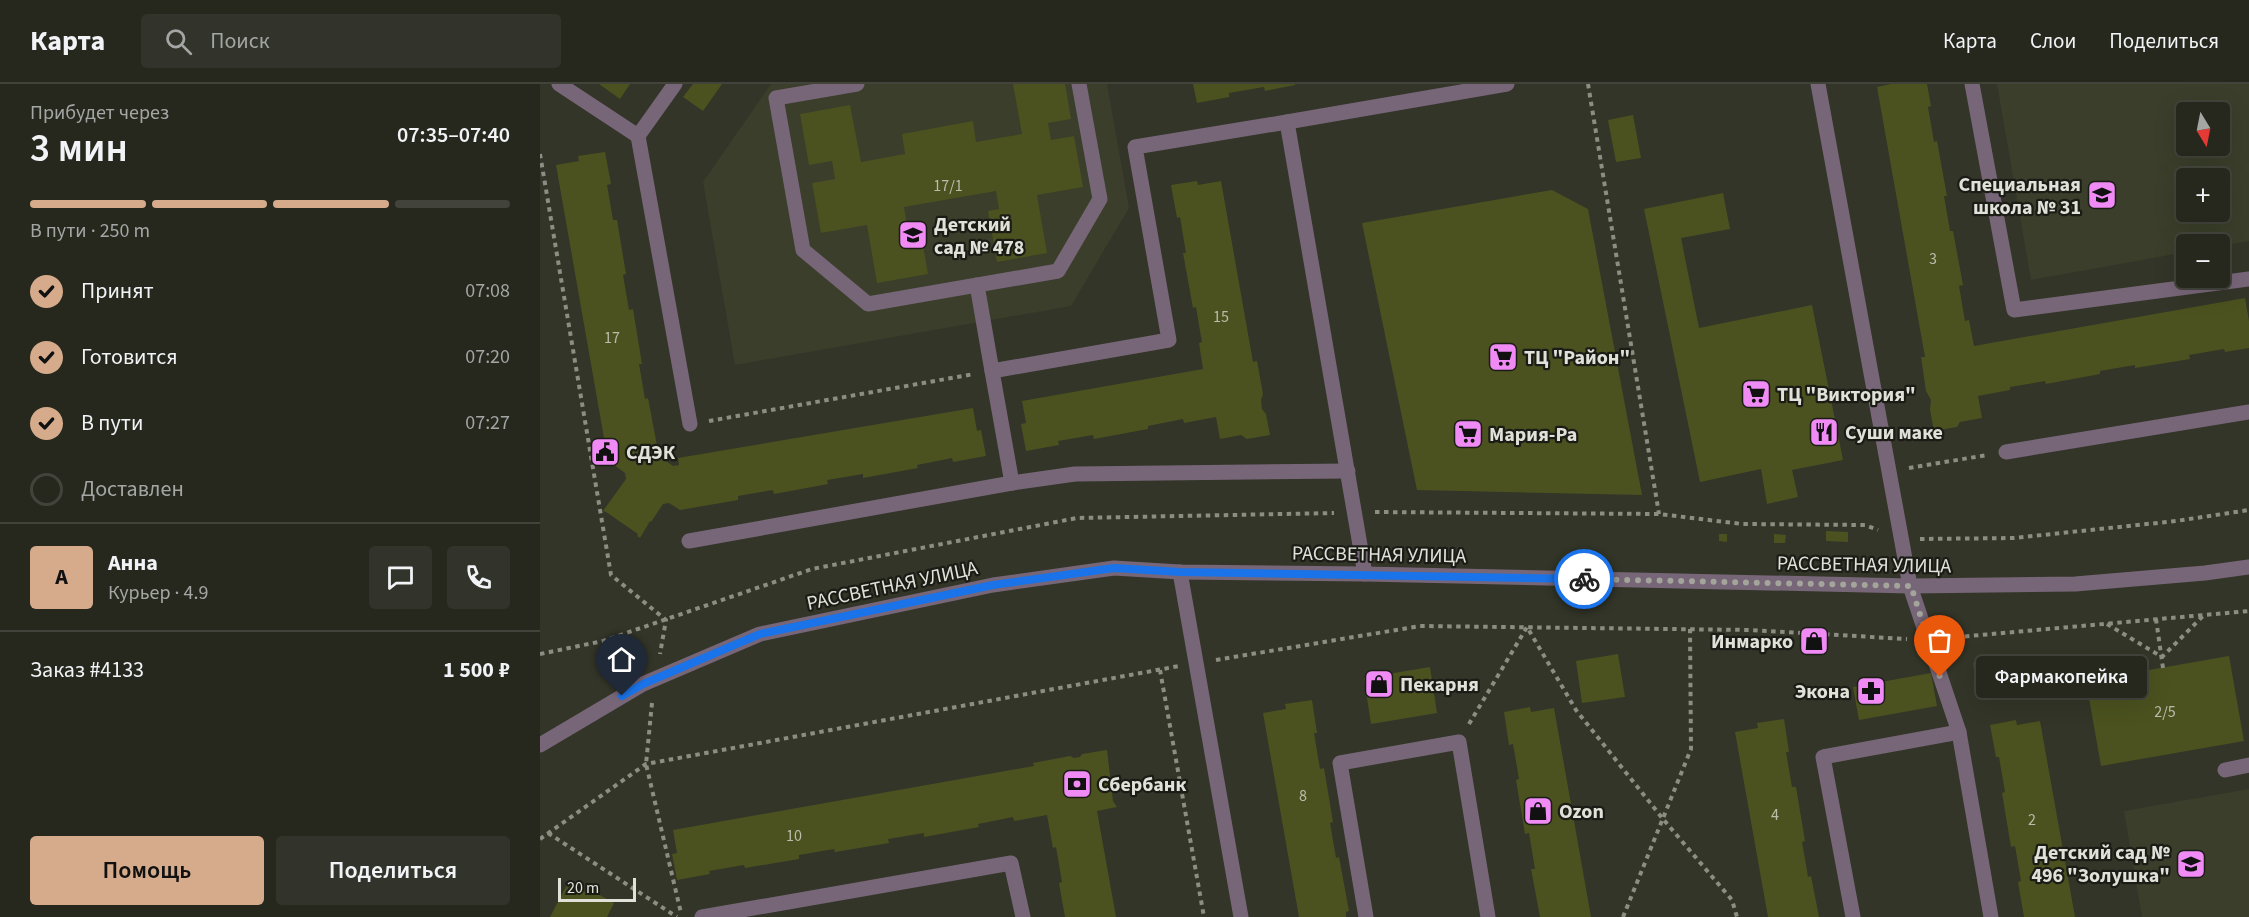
<!DOCTYPE html>
<html lang="ru">
<head>
<meta charset="utf-8">
<style>
  body { margin:0; font-family:"Source Sans 3",sans-serif; background:#32342b; color:#f1f3f6; height:100vh; display:flex; flex-direction:column; font-size:22px; white-space:nowrap }
  * { box-sizing:border-box; margin:0 }
  p { font-size:20px; color:#a4a6a4 }
  .icon { flex:none; width:33px; height:33px; fill:none; stroke:currentColor; stroke-width:2; stroke-linecap:round; stroke-linejoin:round }
  .map { position:relative; flex:1; overflow:hidden }
  .details { display:flex; flex-direction:column; background:#26281e; width:540px }
  .details>* { flex:none }
  .needle { width:39px; rotate:170deg }
  .controls { position:absolute; left:1636px; top:18px; display:grid; gap:12px }
  .controls a { display:grid; place-items:center; width:54px; height:54px; border-radius:6px; background:#26281e; box-shadow:0 6px 24px #0002,0 0 0 2px #42443c; font-size:30px }
  .scale { position:absolute; left:18px; bottom:15px; width:78px; box-sizing:border-box; padding-left:6px; border:3px solid #e0e1d9; border-top:0; font-size:16px; line-height:21px; white-space:nowrap; color:#e0e1d9; -webkit-text-stroke:4px #1b1c16; paint-order:stroke }
  .pin { position:absolute; display:grid; place-items:center; width:51px; height:51px; color:#fff; margin:-62px -26px; border-radius:50% 50% 50% 0; rotate:-45deg; box-shadow:0 0 6px #0007 }
  .pin .icon { rotate:45deg }
  .courier { position:absolute; display:grid; place-items:center; width:60px; height:60px; margin:-30px; border:4px solid #1a73e8; border-radius:50%; background:#fff; color:#222; box-shadow:0 2px 8px #0007 }
  .bubble { position:absolute; height:42px; border-radius:6px; background:#26281e; box-shadow:0 6px 24px #0002,0 0 0 2px #42443c; font-size:20px; font-weight:600; line-height:42px; text-align:center }
  .summary em { font-style:normal; font-weight:600 }
  .summary div { display:flex; flex-direction:column-reverse }
  .summary { display:flex; align-items:center; justify-content:space-between; height:102px; padding:0 30px }
  h1 { font-size:39px; font-weight:600; line-height:45px }
  .bar { display:grid; grid-template-columns:repeat(4,1fr); gap:9px 6px; align-content:center; height:72px; padding:0 30px }
  .bar i { height:8px; border-radius:4px; background:#42443c }
  .bar .selected { background:#d6ab8b }
  .bar p { grid-column:span 4 }
  .line { display:flex; align-items:center; gap:15px; padding:0 30px; border-top:2px solid #42443c }
  .line div { flex:1 }
  .round { display:grid; place-items:center; flex:none; width:63px; height:63px; border-radius:6px; background:#32342b }
  ol { padding:0 30px; list-style:none }
  li { display:flex; align-items:center; gap:18px; height:66px }
  li p { margin-inline-start:auto }
  li .icon { padding:6px; border-radius:50%; background:#d6ab8b; color:#111; stroke-width:4 }
  li:last-child { color:#a4a6a4 }
  li i { width:33px; height:33px; border:3px solid #42443c; border-radius:50% }
  .action { display:flex; gap:12px; margin-top:auto; padding:12px 30px }
  .action a { flex:1; height:69px; border-radius:6px; background:#d6ab8b; color:#111; font-size:24px; font-weight:600; line-height:69px; text-align:center }
  .action a+a { background:#32342b; color:#f1f3f6 }
  header { display:flex; align-items:center; gap:36px; box-sizing:border-box; height:84px; padding:0 30px; background:#26281e; border-bottom:2px solid #42443c }
  header strong { font-size:28px }
  nav { display:flex; gap:33px; margin-inline-start:auto; font-size:21px }
  .search { width:420px; height:54px; background:#32342b; display:flex; align-items:center; gap:15px; box-sizing:border-box; padding:0 21px; border-radius:6px; color:#a4a6a4; font-size:22px }
  main { display:flex; flex:1; min-height:0 }
  .map>svg:first-child { display:block }
</style>
</head>
<body>
<header>
<strong>Карта</strong>
<div class="search"><svg class="icon" aria-label="search" viewBox="0 0 24 24"><circle cx="10" cy="10" r="6"/><path d="M15 15l6 6"/></svg>Поиск</div>
<nav><a>Карта</a><a>Слои</a><a>Поделиться</a></nav>
</header>
<main>
<section class="details">
<div class="summary"><div><h1>3 мин</h1><p>Прибудет через</p></div><em>07:35–07:40</em></div>
<div class="bar"><i class="selected"></i><i class="selected"></i><i class="selected"></i><i></i><p>В пути · 250 m</p></div>
<ol>
<li><svg class="icon" aria-label="check" viewBox="0 0 24 24"><path d="M5 12l5 5 9-10"/></svg>Принят<p>07:08</p></li>
<li><svg class="icon" aria-label="check" viewBox="0 0 24 24"><path d="M5 12l5 5 9-10"/></svg>Готовится<p>07:20</p></li>
<li><svg class="icon" aria-label="check" viewBox="0 0 24 24"><path d="M5 12l5 5 9-10"/></svg>В пути<p>07:27</p></li>
<li><i></i>Доставлен</li>
</ol>
<div class="line" style="height:108px"><b class="round" style="background:#d6ab8b;color:#111">А</b><div><b>Анна</b><p>Курьер · 4.9</p></div><a class="round"><svg class="icon" aria-label="chat" viewBox="0 0 24 24"><path d="M4 5h16v11H9l-5 4z"/></svg></a><a class="round"><svg class="icon" aria-label="phone" viewBox="0 0 24 24"><path d="M5 4h4l2 5-3 2q2 4 5 5l2-3 5 2v4C11 20 4 13 5 4z"/></svg></a></div>
<div class="line" style="height:78px"><div>Заказ #4133</div><b>1 500 ₽</b></div>
<div class="action"><a>Помощь</a><a>Поделиться</a></div>
</section>
<div class="map">
<svg width="1709" height="833" viewBox="0 0 1709 833">
  <rect width="100%" height="100%" fill="#333528"/>
  <g fill="#3a3e2a" fill-rule="evenodd">
    <path d="M231 0H567L589 124 531 222 195 281 163 98Z"/>
    <path d="M1457 0H1709V157L1680 162V160H1647V168L1491 196ZM1647 28H1680V62H1647ZM1647 94H1680V128H1647Z"/>
    <path d="M1709 705V833H1602L1584 727Z"/>
  </g>
  <g fill="#4b521f">
    <path d="M59 0H90L80 15Z"/>
    <path d="M153 0H182L163 27 143 13Z"/>
    <path d="M473 0H525L531 35 508 39 511 56 534 52 543 103 497 111 507 169 457 178 448 127 459 125 456 107 364 123 367 141 379 139 388 190 337 199 327 141 281 149 272 99 295 95 292 77 269 81 260 30 310 21 321 78 365 70 362 50 433 37 436 58 482 50Z"/>
    <path d="M653 0H755V1L725 7 724 3 689 9V13L657 19Z"/>
    <path d="M1351 0H1387L1391 22 1388 23 1394 58 1397 57 1407 112H1404L1410 147H1413L1423 201 1419 202 1425 237 1429 236 1434 262 1705 214 1709 237V264L1685 268 1684 265 1649 271 1650 275 1595 284V281L1560 287V290L1506 300 1505 297 1470 303V306L1438 312 1442 334 1420 338 1417 343 1394 347 1390 326 1391 316 1386 307 1381 273H1385L1337 3Z"/>
    <path d="M1093 31 1101 74 1076 78 1068 36Z"/>
    <path d="M65 68 71 100 67 101 73 136H77L86 190 83 191 89 226 93 225 102 280H99L105 315 108 314 119 372 133 382 139 381 138 374 433 324 437 347 441 346 446 372 413 378 412 374 377 381 378 384 323 394V390L287 396 288 400 234 410 233 406 215 409 198 412V416L140 426 129 419 123 420 111 438 110 437 100 454 97 452 98 450 66 428 63 427 86 395 85 389 74 381 73 373 66 375 61 356V354H64L16 81 39 77 38 72Z"/>
    <path d="M657 97 658 101 681 97 713 278 717 277 723 310 721 316 722 325 726 330 730 351 707 355 701 351 680 355 676 333 644 339 643 335 608 342V345L554 355 553 351 518 357 519 361 486 367 481 340 486 339 482 317 663 285 659 259 662 258 659 241 656 223 653 224 643 169H646L640 133 637 134 631 101Z"/>
    <path d="M1012 106 1048 125 1102 411 877 406 822 139Z"/>
    <path d="M1183 109 1190 145 1141 154 1159 244 1272 221 1303 376 1252 386 1258 413 1227 420 1221 385 1160 398 1104 125Z"/>
    <path d="M1286 447 1308 448V458L1286 457Z"/>
    <path d="M1179 450H1187V458L1179 457Z"/>
    <path d="M1234 450 1246 451 1245 459H1234Z"/>
    <path d="M1270 553H1279L1278 562H1269Z"/>
    <path d="M1078 570 1085 613 1042 619 1036 577Z"/>
    <path d="M1489 572 1494 603 1438 610 1433 579Z"/>
    <path d="M1689 572 1704 657 1561 682 1546 597Z"/>
    <path d="M890 583 897 629 831 640 824 594Z"/>
    <path d="M1391 589 1397 622 1319 636 1313 603Z"/>
    <path d="M772 616 777 649H774L780 685 784 684 793 738 790 739 796 774 799 773 809 827 806 828V833H759L723 629 746 625 745 620Z"/>
    <path d="M990 623 991 628 1014 624 1051 833H1000L991 785H995L989 749 985 750 976 696 979 695 973 660 969 661 964 628Z"/>
    <path d="M1244 635 1249 668H1246L1252 703H1256L1265 757 1262 758 1265 775 1268 793 1271 792 1279 833H1228L1195 648 1218 644 1217 639Z"/>
    <path d="M1476 636 1477 641 1500 637 1535 833H1484L1478 798 1481 797 1475 762 1471 763 1462 709 1465 708 1459 673H1456L1450 641Z"/>
    <path d="M567 666 573 717 577 723 557 727 576 833H525L519 799 522 798 516 763 513 764 507 731 474 737 473 733 438 740 439 743 384 753V749L348 755 349 759 295 768 294 765 259 771V775L205 784 204 781 169 787 170 790 137 796 132 770 137 769 133 746 494 682 493 679 530 672 534 674 540 673 542 670Z"/>
    <path d="M28 799 49 810 51 806 74 819 67 833H10Z"/>
  </g>
  <g fill="none" stroke-linecap="round" stroke-linejoin="round">
    <g stroke="#8c8d83" stroke-width="4" stroke-dasharray="4.5 4.5" stroke-linecap="butt">
      <path d="M1048 0 1119 430"/>
      <path d="M0 70 71 491 126 536 120 570"/>
      <path d="M169 337 434 290"/>
      <path d="M1369 384 1447 371"/>
      <path d="M835 428 1119 430 1202 440 1325 441 1338 446"/>
      <path d="M1380 455 1474 454 1636 437 1709 426"/>
      <path d="M1616 535 1623 584"/>
      <path d="M1567 540 1622 573 1664 531"/>
      <path d="M1407 554 1709 527"/>
      <path d="M0 570 63 557 272 485 537 434 794 429"/>
      <path d="M676 576 880 542 1210 546 1367 555"/>
      <path d="M620 586 664 833"/>
      <path d="M112 619 106 680 141 829"/>
      <path d="M929 640 987 543 1036 626 1123 735 1192 816 1197 833"/>
      <path d="M8 749 137 833"/>
      <path d="M0 755 106 680 639 582"/>
      <path d="M1083 833 1151 665 1150 545"/>
    </g>
    <g stroke="#776678" stroke-width="15">
      <path d="M19 0 98 52"/>
      <path d="M135 0 98 52 150 340"/>
      <path d="M317 0 236 14 263 166 328 220 518 187 560 115 539 0"/>
      <path d="M1278 0 1370 502 1419 648 1451 833"/>
      <path d="M1432 0 1474 226 1709 195"/>
      <path d="M437 201 452 287"/>
      <path d="M1466 368 1709 328"/>
      <path d="M472 399 452 287 629 256 595 63 747 38"/>
      <path d="M149 457 472 399 535 390 808 387"/>
      <path d="M640 488 701 833"/>
      <path d="M825 490 747 38 967 0"/>
      <path d="M0 661 103 600 220 550 453 501 574 484 640 488 825 490 1370 502 1535 500 1665 489 1709 483"/>
      <path d="M1685 686 1709 681"/>
      <path d="M162 833 471 779 483 833"/>
      <path d="M826 833 800 679 919 658 948 833"/>
      <path d="M1313 833 1283 673 1419 648"/>
    </g>
  </g>
  <g fill="none" stroke-linecap="round" stroke-linejoin="round">
    <path stroke="#a3a59b" stroke-width="6" stroke-dasharray="0 10.8" d="M1044 495 1371 502 1400 593"/>
    <path stroke="#1a73e8" stroke-width="8" d="M82 612 103 600 220 550 453 501 574 484 640 488 1044 495"/>
  </g>
  <defs>
    <g id="school-square" transform="scale(1.5)"><rect x="-9" y="-9" width="18" height="18" rx="4" fill="#f08bf6" stroke="#1b1c16"/><path d="M0-5L7-2L0 1L-7-2ZM-4 1L0 2.5L4 1V4Q0 6-4 4Z" fill="#111"/></g>
    <g id="supermarket-square" transform="scale(1.5)"><rect x="-9" y="-9" width="18" height="18" rx="4" fill="#f08bf6" stroke="#1b1c16"/><path d="M-6-5.5h2.5l.6 2H6L4.5 2H-2.5L-4.4-4H-6ZM-1.5 3.2a1.3 1.3 0 1 0 .1 0ZM3 3.2a1.3 1.3 0 1 0 .1 0Z" fill="#111"/></g>
    <g id="restaurant-square" transform="scale(1.5)"><rect x="-9" y="-9" width="18" height="18" rx="4" fill="#f08bf6" stroke="#1b1c16"/><path d="M-5-6h1v4h1v-4h1v4h1v-4h1v5L-1.5 .5V6h-2V.5L-5-1ZM5-6V6H3V1.5H1.5Q1.5-4 5-6Z" fill="#111"/></g>
    <g id="civic-square" transform="scale(1.5)"><rect x="-9" y="-9" width="18" height="18" rx="4" fill="#f08bf6" stroke="#1b1c16"/><path d="M-.6-6.5H3V-4.5H.6V-3L4-1V1h2V6H-6V1h2V-1L-.6-3ZM-1.2 2.5V6h2.4V2.5Z" fill="#111"/></g>
    <g id="shop-square" transform="scale(1.5)"><rect x="-9" y="-9" width="18" height="18" rx="4" fill="#f08bf6" stroke="#1b1c16"/><path d="M-5-2.5h2.3a2.7 3.5 0 0 1 5.4 0H5L5.5 6h-11ZM-1.5-2.5h3a1.5 2.3 0 0 0-3 0Z" fill="#111"/></g>
    <g id="pharmacy-square" transform="scale(1.5)"><rect x="-9" y="-9" width="18" height="18" rx="4" fill="#f08bf6" stroke="#1b1c16"/><path d="M-2-6h4v4h4v4h-4v4h-4v-4h-4v-4h4Z" fill="#111"/></g>
    <g id="bank-square" transform="scale(1.5)"><rect x="-9" y="-9" width="18" height="18" rx="4" fill="#f08bf6" stroke="#1b1c16"/><path d="M-6-4H6V4H-6ZM0-2.3a2.3 2.3 0 1 0 0 4.6a2.3 2.3 0 1 0 0-4.6Z" fill="#111"/></g>
  </defs>
  <g fill-rule="evenodd">
    <use href="#school-square" x="1562" y="111"/>
    <use href="#school-square" x="373" y="151"/>
    <use href="#supermarket-square" x="963" y="273"/>
    <use href="#supermarket-square" x="1216" y="310"/>
    <use href="#restaurant-square" x="1284" y="348"/>
    <use href="#supermarket-square" x="928" y="350"/>
    <use href="#civic-square" x="65" y="368"/>
    <use href="#shop-square" x="1274" y="557"/>
    <use href="#shop-square" x="839" y="600"/>
    <use href="#pharmacy-square" x="1331" y="607"/>
    <use href="#bank-square" x="537" y="700"/>
    <use href="#shop-square" x="998" y="727"/>
    <use href="#school-square" x="1651" y="780"/>
  </g>
  <g text-anchor="middle" stroke-width="4.5" stroke-linejoin="round" paint-order="stroke">
    <g font-size="16" fill="#bbbdaa">
      <text x="408" y="107">17/1</text>
      <text x="1393" y="180">3</text>
      <text x="681" y="238">15</text>
      <text x="72" y="259">17</text>
      <text x="1625" y="633">2/5</text>
      <text x="763" y="717">8</text>
      <text x="1235" y="736">4</text>
      <text x="1492" y="741">2</text>
      <text x="254" y="757">10</text>
    </g>
    <g font-size="20" font-weight="bold" fill="#e0e1d9" stroke="#1b1c16" text-anchor="start">
      <text x="1541" y="107" text-anchor="end">Специальная<tspan x="1541" dy="23">школа № 31</tspan></text>
      <text x="394" y="147">Детский<tspan x="394" dy="23">сад № 478</tspan></text>
      <text x="984" y="280">ТЦ "Район"</text>
      <text x="1237" y="317">ТЦ "Виктория"</text>
      <text x="1305" y="355">Суши маке</text>
      <text x="949" y="357">Мария-Ра</text>
      <text x="86" y="375">СДЭК</text>
      <text x="1253" y="564" text-anchor="end">Инмарко</text>
      <text x="860" y="607">Пекарня</text>
      <text x="1310" y="614" text-anchor="end">Экона</text>
      <text x="558" y="707">Сбербанк</text>
      <text x="1019" y="734">Ozon</text>
      <text x="1630" y="775" text-anchor="end">Детский сад №<tspan x="1630" dy="23">496 "Золушка"</tspan></text>
    </g>
    <g font-size="20" fill="#e0e1d9" stroke="#1b1c16">
      <text transform="translate(839 470) rotate(1)" y="7">РАССВЕТНАЯ УЛИЦА</text>
      <text transform="translate(1324 480) rotate(1)" y="7">РАССВЕТНАЯ УЛИЦА</text>
      <text transform="translate(352 501) rotate(-12)" y="7">РАССВЕТНАЯ УЛИЦА</text>
    </g>
  </g>
</svg>
<div class="controls">
<a><svg class="needle" viewBox="-14 -14 28 28"><path d="M0-13l5 13h-10z" fill="#e53935"/><path d="M0 13l5-13h-10z" fill="#a4a6a4"/></svg></a>
<a>+</a>
<a>−</a>
</div>
<div class="scale">20 m</div>
<div class="pin" style="left:1400px;top:593px;background:#ea580c"><svg class="icon" aria-label="bag" viewBox="0 0 24 24"><path d="M5 8h14l-1 12H6zM9 8a3 3 0 0 1 6 0"/></svg></div>
<div class="pin" style="left:82px;top:612px;background:#1f2937"><svg class="icon" aria-label="home" viewBox="0 0 24 24"><path d="M3 11l9-7 9 7M6 9v11h12V9"/></svg></div>
<div class="courier" style="left:1044px;top:495px"><svg class="icon" aria-label="bike" viewBox="0 0 24 24"><circle cx="6" cy="16" r="4"/><circle cx="18" cy="16" r="4"/><path d="M6 16l4-8h5l3 8M10 8l3 8H6M13 5h3"/></svg></div>
<div class="bubble" style="left:1436px;top:572px;width:171px">Фармакопейка</div>
</div>
</main>
</body>
</html>
